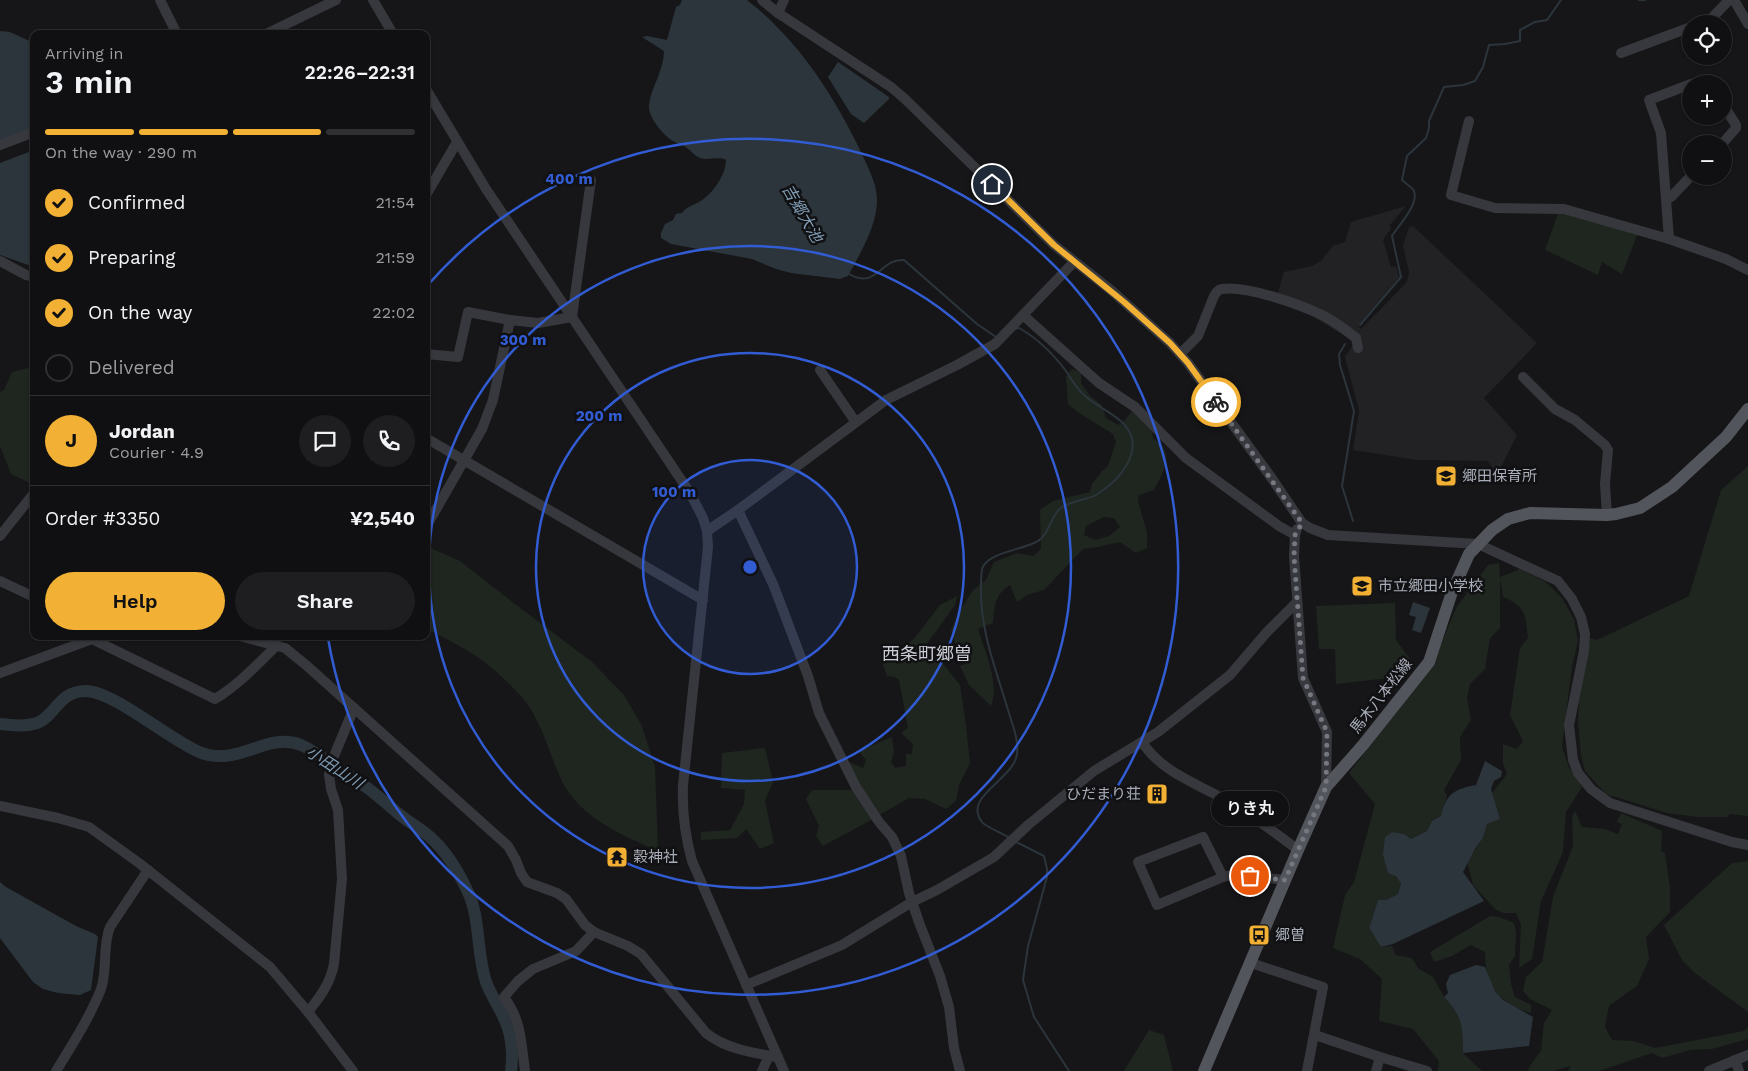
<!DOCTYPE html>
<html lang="en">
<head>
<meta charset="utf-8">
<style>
  body { margin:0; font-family:"Work Sans","Noto Sans JP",sans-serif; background:#1e1e20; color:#f1f3f6; height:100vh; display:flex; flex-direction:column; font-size:19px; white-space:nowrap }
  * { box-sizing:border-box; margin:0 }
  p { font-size:16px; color:#9c9d9f }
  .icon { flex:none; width:28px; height:28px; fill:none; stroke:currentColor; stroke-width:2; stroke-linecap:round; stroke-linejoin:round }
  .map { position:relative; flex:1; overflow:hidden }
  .side { position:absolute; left:30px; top:30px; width:400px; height:610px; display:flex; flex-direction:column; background:#101012; border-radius:10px; box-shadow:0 1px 4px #0004,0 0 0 1px #303032 }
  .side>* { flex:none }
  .fabs { position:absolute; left:1682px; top:15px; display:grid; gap:10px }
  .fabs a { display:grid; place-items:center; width:50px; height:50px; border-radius:50%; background:#101012; box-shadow:0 1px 4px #0004,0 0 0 1px #303032; font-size:25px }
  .pin { position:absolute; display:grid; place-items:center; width:42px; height:42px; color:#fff; margin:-21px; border:2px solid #fff; border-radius:50%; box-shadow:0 1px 5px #0007 }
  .courier { position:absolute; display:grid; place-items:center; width:50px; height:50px; margin:-25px; border:4px solid #f2b134; border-radius:50%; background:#fff; color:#222; box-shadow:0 1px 6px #0007 }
  .bubble { position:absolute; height:35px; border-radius:18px; background:#101012; box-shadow:0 1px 4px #0004,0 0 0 1px #303032; font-size:16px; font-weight:600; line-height:35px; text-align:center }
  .headline em { font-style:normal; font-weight:600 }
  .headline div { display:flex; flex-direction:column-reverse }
  .headline { display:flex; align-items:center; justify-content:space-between; height:85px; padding:0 15px }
  h1 { font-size:32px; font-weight:600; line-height:38px }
  .bar { display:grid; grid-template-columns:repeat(4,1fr); gap:8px 5px; align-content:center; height:60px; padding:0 15px }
  .bar i { height:6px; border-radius:4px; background:#303032 }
  .bar .selected { background:#f2b134 }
  .bar p { grid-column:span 4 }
  .line { display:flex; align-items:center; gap:12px; padding:0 15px; border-top:1px solid #303032 }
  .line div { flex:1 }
  .round { display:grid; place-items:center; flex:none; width:52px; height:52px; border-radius:26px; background:#1e1e20 }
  ol { padding:0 15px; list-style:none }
  li { display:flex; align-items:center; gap:15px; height:55px }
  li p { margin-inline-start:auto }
  li .icon { padding:5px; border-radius:50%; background:#f2b134; color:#111; stroke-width:4 }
  li:last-child { color:#9c9d9f }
  li i { width:28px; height:28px; border:2px solid #303032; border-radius:50% }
  .action { display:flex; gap:10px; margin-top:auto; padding:10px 15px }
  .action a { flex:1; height:58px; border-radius:30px; background:#f2b134; color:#111; font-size:20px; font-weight:600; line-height:58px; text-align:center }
  .action a+a { background:#1e1e20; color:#f1f3f6 }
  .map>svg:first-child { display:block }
</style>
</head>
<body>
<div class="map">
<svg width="1748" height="1071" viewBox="0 0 1748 1071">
  <rect width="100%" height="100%" fill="#161618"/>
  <path fill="#222225" d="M1406 206 1389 226 1391 228 1383 240 1391 267 1396 266 1399 277 1358 326 1361 329 1407 282 1409 272 1403 246 1409 227 1413 226 1537 343 1484 398 1517 435 1497 475 1488 461 1417 460 1353 450 1359 410 1345 357 1353 345V341L1310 315 1275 302 1284 272 1312 266 1321 261 1333 246 1345 242 1351 222Z"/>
  <g fill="#1e261f" fill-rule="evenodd">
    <path d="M1559 211 1638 233 1622 274 1602 262 1598 275 1545 250Z"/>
    <path d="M28 368H34V485L11 474 0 446V392L4 390 12 372Z"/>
    <path d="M1072 369 1081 372V383L1090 396 1102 405 1106 418 1118 425 1125 420 1132 411 1152 428 1153 438C1156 441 1161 444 1163 447 1172 460 1160 478 1154 490L1139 495 1138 501 1147 532V548L1136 553 1120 542 1098 547 1083 549 1044 590 1027 595 1017 602 1010 585C995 594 994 607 993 623L978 629C985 651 1000 685 991 706L969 685 960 666 965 664 967 654 962 648 955 643 951 630 959 612 973 590 986 580 994 562 1017 553 1033 556 1041 549 1040 510 1053 501 1090 492 1092 484 1102 471 1108 466 1116 442 1113 434 1079 413 1068 404 1066 377ZM1104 517 1114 518 1120 527 1109 536 1095 540 1084 535 1086 526Z"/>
    <path d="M1748 466V816L1730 814 1727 817H1698L1667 813 1606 794 1585 771 1581 756 1578 721 1579 701 1590 638 1597 640 1689 596 1721 490Z"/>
    <path d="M426 546 460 561 515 604 592 662 624 695 642 726 655 767 658 851C622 835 582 819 563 783 548 753 544 724 522 697 513 687 494 669 483 661 466 648 445 639 426 628Z"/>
    <path d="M1499 563 1500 577 1520 569 1546 582 1562 598 1574 619 1578 641 1572 667 1562 747 1569 767 1582 787 1566 812 1563 852 1541 901 1532 959 1519 968 1521 925 1516 913H1503L1495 909 1473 885 1467 862 1483 838 1487 824 1500 819 1492 793 1507 774 1503 763V744L1517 749 1523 741 1510 715 1520 648 1528 638C1525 615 1527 607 1503 597L1500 578V628L1490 638 1485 669 1470 684 1467 698 1471 720 1460 737 1461 760 1444 790 1447 796 1441 816 1432 821 1427 831 1411 839 1403 834 1392 832 1385 837 1396 876 1401 884 1399 894 1386 900H1378L1369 928 1381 947 1392 946 1396 955 1412 958 1418 968 1433 977 1444 997 1457 1010 1462 1025 1463 1053 1482 1071H1438L1439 1061 1413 1029 1379 1021 1382 979 1360 959 1333 948 1345 895 1354 882 1375 804 1349 773 1430 670 1456 608 1488 565Z"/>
    <path d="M957 596 955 605 928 642 927 654 939 659 960 685 966 725 970 763 959 785 956 801 946 809 925 799 909 798 879 815 858 784 849 762 863 768 866 760 859 751 892 737 894 752 891 762 895 768 906 766V754H912L913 744 901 733 908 728 899 680 895 677 887 676 882 661 914 639 940 605Z"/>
    <path d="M1395 603 1396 640 1415 666 1406 676 1336 684 1335 649H1319L1316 606Z"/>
    <path d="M765 748 773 782 765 801 774 843 760 849 746 829 737 838 701 840V832L730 830 744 804 745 790 721 788 722 753Z"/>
    <path d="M812 790H853L873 819 823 846 816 836 819 826 806 799Z"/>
    <path d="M1575 811 1582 827 1605 829 1618 834 1622 824 1617 822 1621 813 1662 831 1661 851 1665 853 1670 887V912L1646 937 1649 959 1637 986 1609 1006 1605 1027 1612 1040 1634 1041 1655 1048 1744 1031 1748 1027V1039L1712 1049 1690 1050 1662 1058 1652 1053 1599 1071H1568L1571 1066 1553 1071H1528L1529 1067 1541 1051 1544 1023 1552 1010 1530 999 1523 991 1526 977 1542 962 1553 897 1573 846 1572 817Z"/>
    <path d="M1748 861V1012L1695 973 1682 960 1664 925 1732 863Z"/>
    <path d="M1490 916 1499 917 1514 923 1516 932 1515 956 1509 965 1511 984 1515 997 1531 1005V1013C1499 1004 1485 985 1485 952L1471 945 1452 956 1434 962 1430 952Z"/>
    <path d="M1149 1030 1164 1035 1173 1071H1124Z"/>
  </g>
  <g fill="#2c353c">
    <path d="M682 0H747C798 40 833 94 861 152 867 166 876 181 877 198 878 224 860 254 848 276L840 279 791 273 776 269 752 259 671 244 661 238V233L665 224 673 220 676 214 682 213C687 206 692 206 699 202 712 195 726 175 726 160 718 156 708 161 700 158 695 156 691 151 687 148 683 145 678 144 673 141 663 135 647 116 649 104 652 86 664 70 664 51L642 37 647 36 667 40 676 7 680 5Z"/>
    <path d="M0 31 10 32 34 43V132L0 146Z"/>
    <path d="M838 62 889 97V99L864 123 851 114 828 77Z"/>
    <path d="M34 150V267L0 255V163Z"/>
    <path d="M1413 602 1430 608 1421 633 1412 630 1416 617 1409 615Z"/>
    <path d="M1485 761 1502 771 1501 777 1494 781 1491 789 1500 819 1487 824 1483 838 1475 849 1463 872 1484 901 1393 944 1381 947 1369 928 1378 900H1386L1398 894 1401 884 1396 876 1388 873 1383 855 1385 837 1392 832 1404 834 1411 839 1427 831 1432 821 1441 816C1446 794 1454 789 1476 785Z"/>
    <path d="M0 882 6 887 76 926 95 934 98 937 91 990 80 995 58 993 43 989 33 982 0 938Z"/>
    <path d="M1476 965 1485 967 1495 991 1503 1000 1533 1017 1529 1046 1463 1053C1462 1026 1464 1018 1444 997L1448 993 1446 984 1450 975Z"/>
  </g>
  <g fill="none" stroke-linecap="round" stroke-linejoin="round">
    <g stroke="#2c353c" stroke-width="2">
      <path d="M1639 0H1645"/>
      <path d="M849 274C877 290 880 258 904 260L977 324 996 337"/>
      <path d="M1360 325 1401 277 1392 236C1399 225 1419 204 1414 191 1412 187 1405 183 1402 180L1407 156 1426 138 1429 128V121L1444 87 1463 85 1475 81 1483 67 1489 45 1505 44 1520 41V30L1535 22 1547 20 1561 0"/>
      <path d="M1345 344 1339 354 1340 365 1354 411 1342 486 1353 521"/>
      <path d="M1008 837C1002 833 986 827 982 822 962 796 1014 780 1017 754 1019 739 1012 724 1008 710 996 670 980 630 981 588 981 582 981 575 982 569 987 553 1020 550 1034 543 1050 537 1049 517 1061 508 1069 501 1087 500 1096 495 1119 481 1147 450 1124 424 1113 413 1096 406 1084 395 1076 388 1072 380 1066 371 1054 355 1037 338 1019 328L1015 329"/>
      <path d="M1016 842 1044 856 1047 869V877L1028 946 1023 980 1034 1017 1069 1071"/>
    </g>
    <path stroke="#2c353c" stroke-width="12" d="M0 724C13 725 25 727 37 723 56 716 58 691 86 691 113 691 170 740 199 752 238 768 267 731 301 745 315 751 327 761 339 770 345 774 353 777 359 782 373 791 387 804 400 815 410 823 421 829 430 837 446 851 458 871 467 890 481 918 476 952 486 982 491 996 501 1009 506 1023 512 1037 513 1056 511 1071"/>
    <g stroke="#37383d" stroke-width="10">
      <path d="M160 0 177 34"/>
      <path d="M373 0 393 34"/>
      <path d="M762 0 778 13 891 87 905 99 1054 245 1112 291 1170 343 1188 363 1273 480 1302 523 1310 528 1328 535 1478 544 1558 581 1572 599 1581 617 1585 634 1584 651 1569 725 1573 760 1578 773 1591 789 1610 803 1732 842 1748 845"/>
      <path d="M1734 0 1748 24"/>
      <path d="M778 13 784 0"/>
      <path d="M1700 24 1710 20 1729 0"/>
      <path d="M266 34 336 0"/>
      <path d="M1621 53 1691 27"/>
      <path d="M1693 84 1704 80 1710 84"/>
      <path d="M426 89 486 189 690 493 703 518 707 531 708 547 683 785C682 811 685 836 692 861L784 1071"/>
      <path d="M1469 121 1451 195 1495 208 1564 209 1669 239 1726 259 1748 270"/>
      <path d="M1722 144 1736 128V125L1724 106"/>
      <path d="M0 145 34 132"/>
      <path d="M426 195 457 142"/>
      <path d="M1667 199 1671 197 1691 176"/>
      <path d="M1669 239 1661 133 1649 100 1691 84"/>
      <path d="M0 261 26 275 34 277"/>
      <path d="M1023 315 1099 383 1135 407 1186 458 1279 526 1295 535"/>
      <path d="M426 354 458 357 468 312 510 320 538 323 572 317 591 180"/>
      <path d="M1180 354 1198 336 1214 296C1216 293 1218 289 1222 289 1246 285 1302 305 1324 316 1335 322 1346 330 1356 338L1358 348"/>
      <path d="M820 370 855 421"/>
      <path d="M1523 377 1555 409 1575 420 1605 445 1608 450 1605 484 1607 515"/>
      <path d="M426 438 703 600"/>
      <path d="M738 510 773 584 808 676 819 713 856 787 879 822 892 837 901 856 909 893 920 925 940 976 949 1007 954 1048 960 1071"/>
      <path d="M426 527 482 429 493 400 510 320"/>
      <path d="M1297 529 1295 535 1294 556 1303 678 1327 732 1326 787"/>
      <path d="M707 531 738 510 886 400 957 365 995 344 1074 262"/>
      <path d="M0 536 34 493"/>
      <path d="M0 581 34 597"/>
      <path d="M240 636 285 648 306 665 508 846 516 860 521 873 527 882 557 893 566 899 585 925 594 932 628 946 641 954 706 1033C726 1049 753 1053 778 1057"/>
      <path d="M0 673 92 639 215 699C238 685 258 664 277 645"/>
      <path d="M1142 742C1163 774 1199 784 1231 803 1254 817 1276 833 1298 850"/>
      <path d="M0 806 58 818 89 827 139 863 270 967 308 1012 353 1071"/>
      <path d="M1203 837 1223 877 1157 905 1138 862Z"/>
      <path d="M1223 877 1235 874 1285 880"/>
      <path d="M1251 963 1323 987 1307 1071"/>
      <path d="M746 985 842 945 912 902 937 890 994 857 1028 825 1094 771 1158 732 1230 675 1267 632 1297 602"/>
      <path d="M308 1012C320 997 330 984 334 964L342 879 338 810 331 789 329 775 334 756 354 708"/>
      <path d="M1315 1035 1380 1057 1427 1071"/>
      <path d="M1735 1060 1739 1071"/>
      <path d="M56 1071C72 1045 90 1017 101 989 108 969 102 946 110 927L148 870"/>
      <path d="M525 1071C521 1043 522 1021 504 997L518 981 533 969 576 951 594 932"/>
      <path d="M762 1071 769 1056"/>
      <path d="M1376 1071 1380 1057"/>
      <path d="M1709 1071 1748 1055"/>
    </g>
    <path stroke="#53555c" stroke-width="12" d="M1204 1071 1298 850 1326 787 1363 745 1429 662 1452 592 1469 554 1492 530 1508 519 1530 513 1607 515 1616 514 1640 508 1672 487 1726 437 1748 409"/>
  </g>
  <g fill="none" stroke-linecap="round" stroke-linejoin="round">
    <path stroke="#757880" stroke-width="5" stroke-dasharray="0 9" d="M1216 402 1302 523 1295 535 1294 556 1303 678 1327 732 1326 787 1285 880 1250 876"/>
    <path stroke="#f2b134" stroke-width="6" d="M992 184 1054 245 1124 302 1170 343 1188 363 1216 402"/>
  </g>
  <circle cx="750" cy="567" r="107" fill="#325cd3" fill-opacity=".12"/>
  <g fill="none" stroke="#325cd3" stroke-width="2.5">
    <circle cx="750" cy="567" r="107"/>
    <circle cx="750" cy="567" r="214"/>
    <circle cx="750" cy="567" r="321"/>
    <path d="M427 286A428 428 0 1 1 328 638"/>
  </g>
  <defs>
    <g id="school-square" transform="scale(1.125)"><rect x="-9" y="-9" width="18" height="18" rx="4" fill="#f2b134" stroke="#111113"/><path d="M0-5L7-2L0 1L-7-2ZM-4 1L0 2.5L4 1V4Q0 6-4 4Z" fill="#111"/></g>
    <g id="building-square" transform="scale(1.125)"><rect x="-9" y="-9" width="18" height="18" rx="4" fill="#f2b134" stroke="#111113"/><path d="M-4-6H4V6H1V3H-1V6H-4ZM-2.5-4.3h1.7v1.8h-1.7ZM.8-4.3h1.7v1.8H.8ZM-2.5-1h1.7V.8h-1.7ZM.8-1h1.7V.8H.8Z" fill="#111"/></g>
    <g id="temple-square" transform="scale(1.125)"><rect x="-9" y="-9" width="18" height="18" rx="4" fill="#f2b134" stroke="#111113"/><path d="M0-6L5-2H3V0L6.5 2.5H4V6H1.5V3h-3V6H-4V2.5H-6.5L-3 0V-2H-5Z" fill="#111"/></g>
    <g id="bus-square" transform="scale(1.125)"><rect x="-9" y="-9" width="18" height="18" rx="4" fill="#f2b134" stroke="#111113"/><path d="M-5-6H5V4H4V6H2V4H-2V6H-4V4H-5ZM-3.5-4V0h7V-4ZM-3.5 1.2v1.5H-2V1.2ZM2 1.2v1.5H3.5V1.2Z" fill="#111"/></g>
  </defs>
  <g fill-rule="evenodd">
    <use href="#school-square" x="1446" y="476"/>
    <use href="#school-square" x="1362" y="586"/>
    <use href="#building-square" x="1157" y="794"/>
    <use href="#temple-square" x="617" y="857"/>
    <use href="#bus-square" x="1259" y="935"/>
  </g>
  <g text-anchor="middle" stroke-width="5" stroke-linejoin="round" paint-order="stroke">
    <g font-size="15" fill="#a8adb8" stroke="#111113" text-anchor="start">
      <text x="1462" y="481">郷田保育所</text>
      <text x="1378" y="591">市立郷田小学校</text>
      <text x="1141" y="799" text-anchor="end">ひだまり荘</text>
      <text x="633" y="862">穀神社</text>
      <text x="1275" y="940">郷曽</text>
    </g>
    <g font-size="15" fill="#a8adb8" stroke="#111113">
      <text transform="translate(1381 696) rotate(-52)" y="5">馬木八本松線</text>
    </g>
    <g font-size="16" font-style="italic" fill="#7f9bb3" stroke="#111113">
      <text transform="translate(803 213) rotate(60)" y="6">吉郷大池</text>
      <text transform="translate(335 767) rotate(33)" y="6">小田山川</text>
    </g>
    <g font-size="18" fill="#c9ccd4" stroke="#111113">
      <text x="927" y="660">西条町郷曽</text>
    </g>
  </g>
  <circle cx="750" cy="567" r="8" fill="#325cd3" stroke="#111113" stroke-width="2.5"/>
  <g font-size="15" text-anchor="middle" font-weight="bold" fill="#325cd3" stroke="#111113" stroke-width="5" stroke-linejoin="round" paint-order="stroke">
    <text x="569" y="184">400 m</text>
    <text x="523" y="345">300 m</text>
    <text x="599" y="421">200 m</text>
    <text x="674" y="497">100 m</text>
  </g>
</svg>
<div class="fabs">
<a><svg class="icon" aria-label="locate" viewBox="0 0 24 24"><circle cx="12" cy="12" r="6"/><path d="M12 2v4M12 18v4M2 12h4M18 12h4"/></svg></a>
<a>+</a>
<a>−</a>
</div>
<div class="pin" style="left:1250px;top:876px;background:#ea580c"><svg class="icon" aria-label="bag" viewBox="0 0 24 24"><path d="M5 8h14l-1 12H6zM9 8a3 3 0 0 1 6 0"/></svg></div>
<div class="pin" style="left:992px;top:184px;background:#1f2937"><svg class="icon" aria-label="home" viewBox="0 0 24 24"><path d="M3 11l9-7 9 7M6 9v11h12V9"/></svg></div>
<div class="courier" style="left:1216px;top:402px"><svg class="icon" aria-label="bike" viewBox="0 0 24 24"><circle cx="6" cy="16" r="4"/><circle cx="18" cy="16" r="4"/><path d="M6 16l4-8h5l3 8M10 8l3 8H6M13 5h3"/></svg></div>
<div class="bubble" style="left:1211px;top:791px;width:78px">りき丸</div>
<section class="side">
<div class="headline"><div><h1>3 min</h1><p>Arriving in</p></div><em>22:26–22:31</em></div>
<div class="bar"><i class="selected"></i><i class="selected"></i><i class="selected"></i><i></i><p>On the way · 290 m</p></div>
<ol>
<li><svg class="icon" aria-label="check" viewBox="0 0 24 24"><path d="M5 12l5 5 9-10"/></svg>Confirmed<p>21:54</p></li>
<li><svg class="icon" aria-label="check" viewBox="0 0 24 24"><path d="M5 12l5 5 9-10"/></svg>Preparing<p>21:59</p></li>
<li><svg class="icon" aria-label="check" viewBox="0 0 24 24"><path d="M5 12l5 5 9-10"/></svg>On the way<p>22:02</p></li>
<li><i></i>Delivered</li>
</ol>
<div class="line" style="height:90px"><b class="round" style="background:#f2b134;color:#111">J</b><div><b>Jordan</b><p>Courier · 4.9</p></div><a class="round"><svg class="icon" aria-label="chat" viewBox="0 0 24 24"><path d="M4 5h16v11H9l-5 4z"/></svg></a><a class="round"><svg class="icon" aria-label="phone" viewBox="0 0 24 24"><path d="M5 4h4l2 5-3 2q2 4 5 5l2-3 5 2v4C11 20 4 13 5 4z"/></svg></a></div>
<div class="line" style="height:65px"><div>Order #3350</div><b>¥2,540</b></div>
<div class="action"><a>Help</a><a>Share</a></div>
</section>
</div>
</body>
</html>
